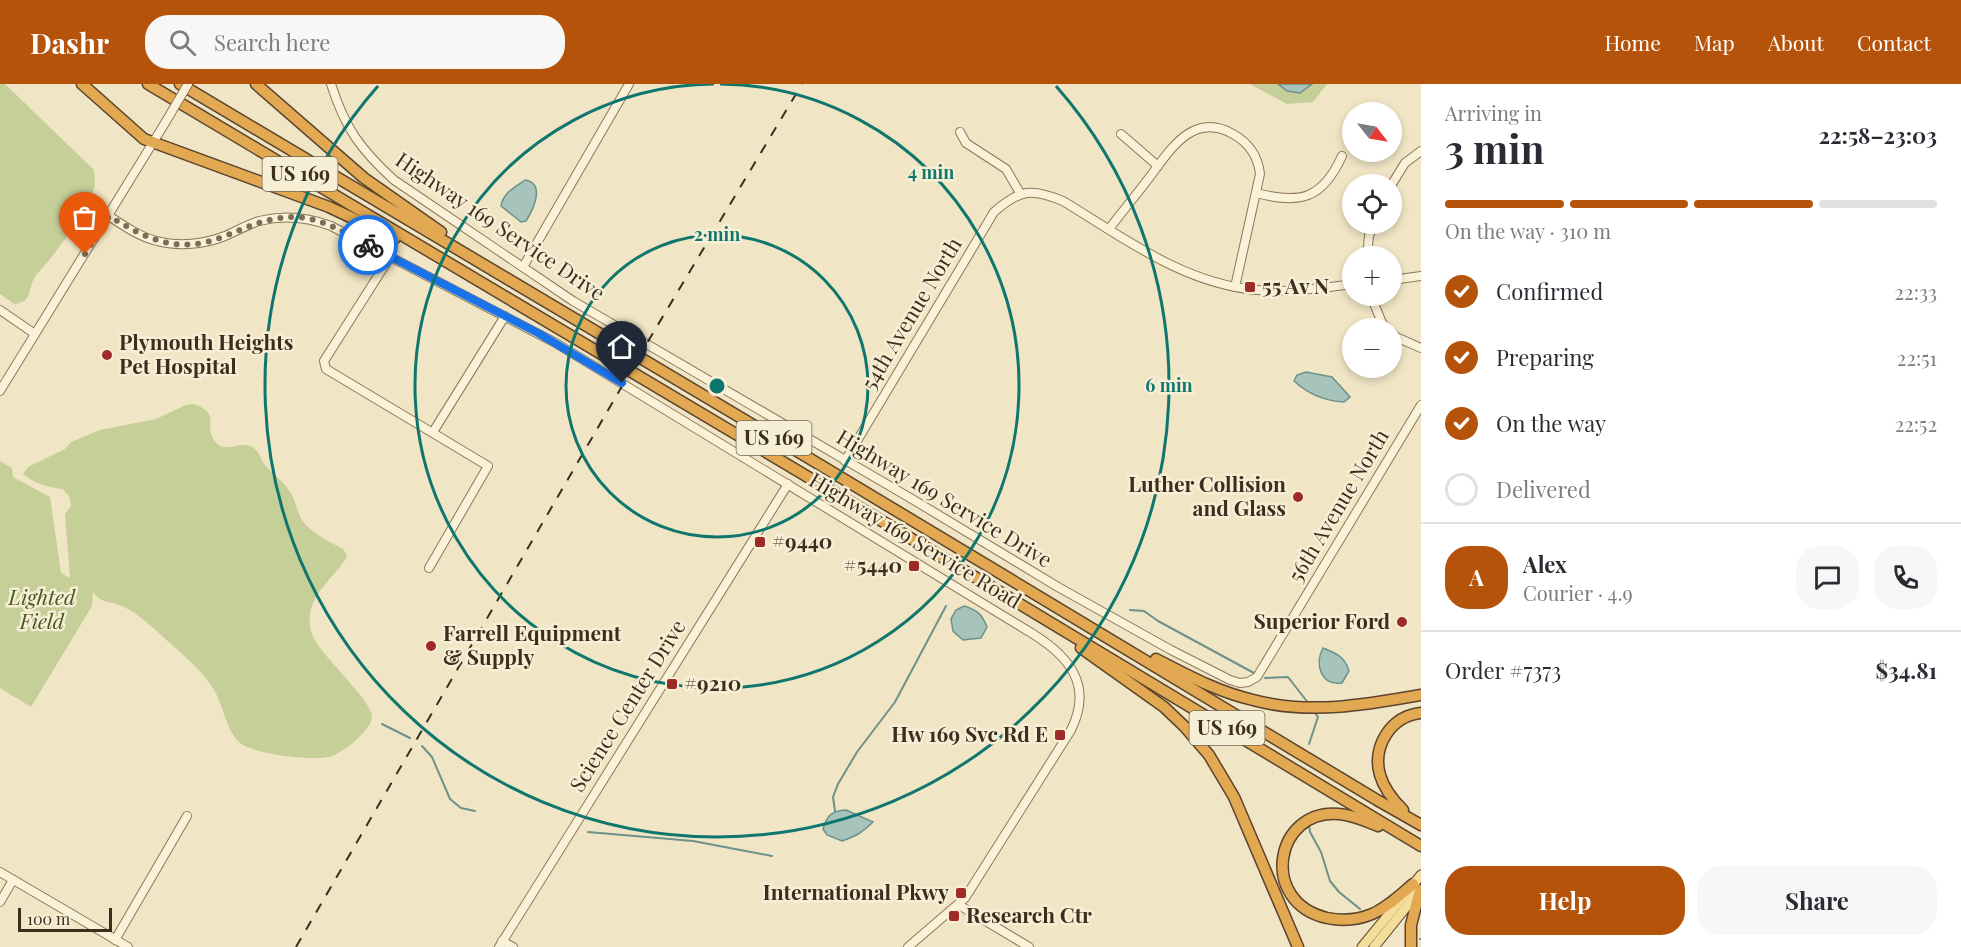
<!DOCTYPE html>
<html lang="en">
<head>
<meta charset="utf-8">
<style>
  body { margin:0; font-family:"Playfair Display",serif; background:#f7f7f7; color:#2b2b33; height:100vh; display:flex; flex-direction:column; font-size:22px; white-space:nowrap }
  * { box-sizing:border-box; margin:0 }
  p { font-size:20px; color:#7c7c81 }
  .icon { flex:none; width:33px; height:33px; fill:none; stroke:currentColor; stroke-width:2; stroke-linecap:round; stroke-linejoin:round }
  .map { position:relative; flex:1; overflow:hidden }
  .sheet { display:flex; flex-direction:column; background:#fff; width:540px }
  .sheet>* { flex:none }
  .needle { width:39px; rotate:121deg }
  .controls { position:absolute; left:1342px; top:18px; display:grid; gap:12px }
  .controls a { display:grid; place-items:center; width:60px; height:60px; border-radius:50%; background:#fff; box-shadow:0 3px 9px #0003; font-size:30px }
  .scale { position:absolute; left:18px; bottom:15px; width:94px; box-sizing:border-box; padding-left:6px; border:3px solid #3c2e1e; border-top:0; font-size:16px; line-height:21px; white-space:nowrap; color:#3c2e1e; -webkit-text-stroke:4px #f7efd5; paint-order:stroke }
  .pin { position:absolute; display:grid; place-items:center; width:51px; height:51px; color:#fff; margin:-62px -26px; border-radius:50% 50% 50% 0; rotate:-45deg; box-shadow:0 0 6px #0007 }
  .pin .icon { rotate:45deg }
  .courier { position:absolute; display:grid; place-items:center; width:60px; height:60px; margin:-30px; border:4px solid #1a73e8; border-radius:50%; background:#fff; color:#222; box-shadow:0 2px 8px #0007 }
  .head em { font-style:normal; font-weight:700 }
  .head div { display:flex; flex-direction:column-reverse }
  .head { display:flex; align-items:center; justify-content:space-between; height:102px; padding:0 24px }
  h1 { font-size:39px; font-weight:700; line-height:45px }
  .bar { display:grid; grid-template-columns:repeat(4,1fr); gap:9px 6px; align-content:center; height:72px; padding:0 24px }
  .bar i { height:8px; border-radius:4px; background:#e1e1e2 }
  .bar .selected { background:#b45309 }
  .bar p { grid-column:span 4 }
  .line { display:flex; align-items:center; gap:15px; padding:0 24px; border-top:2px solid #e1e1e2 }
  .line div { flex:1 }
  .round { display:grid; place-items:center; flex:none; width:63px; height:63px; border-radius:24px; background:#f7f7f7 }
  ol { padding:0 24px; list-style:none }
  li { display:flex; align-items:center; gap:18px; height:66px }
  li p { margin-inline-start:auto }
  li .icon { padding:6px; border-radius:50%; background:#b45309; color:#fff; stroke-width:4 }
  li:last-child { color:#7c7c81 }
  li i { width:33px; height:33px; border:3px solid #e1e1e2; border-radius:50% }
  .button { display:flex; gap:12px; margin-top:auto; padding:12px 24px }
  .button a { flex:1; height:69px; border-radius:24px; background:#b45309; color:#fff; font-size:24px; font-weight:700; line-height:69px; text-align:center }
  .button a+a { background:#f7f7f7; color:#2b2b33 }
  header { display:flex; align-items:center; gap:36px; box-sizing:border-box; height:84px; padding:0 30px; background:#b45309; color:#fff }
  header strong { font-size:28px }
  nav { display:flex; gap:33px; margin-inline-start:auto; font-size:21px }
  .search { width:420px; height:54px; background:#f7f7f7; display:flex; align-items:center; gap:15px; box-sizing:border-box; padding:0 21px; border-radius:24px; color:#7c7c81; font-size:22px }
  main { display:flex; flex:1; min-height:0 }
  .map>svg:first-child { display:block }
</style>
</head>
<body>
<header>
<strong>Dashr</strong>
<div class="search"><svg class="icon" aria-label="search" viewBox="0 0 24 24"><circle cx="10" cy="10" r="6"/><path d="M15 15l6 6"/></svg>Search here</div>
<nav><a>Home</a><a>Map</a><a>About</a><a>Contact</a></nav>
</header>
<main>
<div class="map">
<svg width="1421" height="863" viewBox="0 0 1421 863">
  <rect width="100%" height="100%" fill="#f0e5c4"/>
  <g fill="#c6cf98">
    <path d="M0 0H5L94 86C94 90 95 95 95 100 90 126 55 170 37 190 26 203 35 218 14 220L0 210Z"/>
    <path d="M1250 0H1327L1313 18 1287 20Z"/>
    <path d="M194 320C222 330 203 341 214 356 225 373 242 353 255 365 260 369 261 376 265 381 273 390 284 398 290 408 297 417 296 431 306 441 317 453 332 458 344 466L347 473C335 492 314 507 310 530 309 539 310 548 315 556 324 574 371 616 372 632 372 636 370 641 367 644 358 656 346 666 332 672 316 678 251 670 239 658 225 644 224 622 214 606 201 584 178 567 160 550 149 540 138 530 124 523 112 517 101 520 93 508L92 522 31 623 0 604V377L12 384 13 393 50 413 61 489 70 494 65 430 71 422 69 412 63 405C47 403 35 400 23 390L28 383 65 365 71 358 100 346 156 335 186 321Z"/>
  </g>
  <g fill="#a6c3bc" stroke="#6c928b" stroke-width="1.5">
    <path d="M1278 0H1312L1300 9 1287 7Z"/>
    <path d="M525 96C546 99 533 126 526 137L521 138 501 122C503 109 515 103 525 96Z"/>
    <path d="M1306 288 1332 293 1350 313 1344 318C1325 317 1308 310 1294 297L1297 291Z"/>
    <path d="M964 522C977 526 982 530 987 543L981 554 963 556 953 547 951 535 956 526Z"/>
    <path d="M1323 564C1336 569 1345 573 1349 587L1342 599C1321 602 1314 580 1323 564Z"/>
    <path d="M846 726 873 738C863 748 855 753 842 757L827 751 823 745C827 731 832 727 846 726Z"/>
  </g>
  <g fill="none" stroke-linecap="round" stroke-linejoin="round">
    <g stroke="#6c928b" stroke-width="2">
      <path d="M1130 526 1144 527 1158 537 1254 589"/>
      <path d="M1265 594 1288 593 1309 620"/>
      <path d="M382 640 410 654"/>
      <path d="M1309 660 1318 633 1315 629"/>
      <path d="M422 662 432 673 450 715 461 724 475 727"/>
      <path d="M835 727 833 713 838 700 857 668 895 618 946 522"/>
      <path d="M1309 741 1310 748 1321 768 1330 797 1339 808 1360 825"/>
      <path d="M588 748 693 757 772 772"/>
      <path d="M1420 855H1421"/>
    </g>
    <g stroke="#8c775a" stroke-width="10">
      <g id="minor">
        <path d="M331 0C345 44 360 65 394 96L573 217 912 415 1058 503 1171 566 1230 596 1240 599 1248 598 1257 593 1421 321"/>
        <path d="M960 48 966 59 1006 85 1020 109"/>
        <path d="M1121 50 1158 82"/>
        <path d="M1392 100 1405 79 1421 67"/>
        <path d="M1256 109C1300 120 1322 116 1342 72"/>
        <path d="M109 132C124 142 140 153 157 157 179 163 205 160 225 152 236 147 247 141 259 137 283 131 307 133 331 142L554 258 1033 550C1070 573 1093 602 1071 646L965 814 908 863"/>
        <path d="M1109 145C1122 128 1136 111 1149 94 1170 66 1193 27 1233 50 1249 59 1258 72 1260 90L1235 203"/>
        <path d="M1367 172 1369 152 1374 140"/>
        <path d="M390 173 324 277 326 285 488 382 429 484"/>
        <path d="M523 183 629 0"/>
        <path d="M1392 196 1421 192"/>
        <path d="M1371 212 1382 239 1387 244"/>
        <path d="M0 226 35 250"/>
        <path d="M1392 249 1396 253 1421 264"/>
        <path d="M0 307 165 39"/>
        <path d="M433 348 505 232"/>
        <path d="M845 377 994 128C1020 105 1032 104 1063 117 1124 154 1184 200 1257 206 1289 209 1321 204 1353 200"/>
        <path d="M0 788 128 863"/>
        <path d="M0 818 13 796"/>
        <path d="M959 821 1029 863"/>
        <path d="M115 856 187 732"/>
        <path d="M502 857 513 863"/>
        <path d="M499 863 788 400"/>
      </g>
    </g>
    <g stroke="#5a442e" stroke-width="11">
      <g id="major">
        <path d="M1362 863 1421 791"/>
        <path d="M1374 863 1419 807"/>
      </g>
    </g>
    <g stroke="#5a442e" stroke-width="13">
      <g id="highway">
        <path d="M82 0 144 55 329 123 395 154"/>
        <path d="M148 0 892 443 1421 762"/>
        <path d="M180 0 817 379 1377 716 1421 741"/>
        <path d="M256 0 364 94 441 148"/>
        <path d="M1081 564 1164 623 1185 643 1209 671 1234 713 1298 863"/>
        <path d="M1156 575C1187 591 1218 608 1253 616 1309 631 1365 621 1421 611"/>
        <path d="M1403 726C1393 716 1384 705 1380 691 1372 662 1391 632 1421 629"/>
        <path d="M1378 742C1366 737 1353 731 1339 730 1275 724 1258 818 1327 834 1342 837 1358 836 1372 830 1388 823 1400 811 1413 800"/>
        <path d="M1411 863V841L1420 806"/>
      </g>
    </g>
    <use href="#minor" stroke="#faf2d8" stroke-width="8"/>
    <use href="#major" stroke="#f5dd9b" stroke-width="9"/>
    <use href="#highway" stroke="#e3a952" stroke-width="10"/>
    <path stroke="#3c2e1e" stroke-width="2" stroke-dasharray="10 10" stroke-linecap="butt" d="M296 863 650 254 802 0"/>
    <g stroke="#8c775a" stroke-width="10" stroke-linecap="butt">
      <path id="minor-bridge" d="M165 39 188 0"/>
    </g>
    <use href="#minor-bridge" stroke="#faf2d8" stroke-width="8"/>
  </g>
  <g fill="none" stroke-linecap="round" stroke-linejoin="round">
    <path stroke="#7b6e58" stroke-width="6" stroke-dasharray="0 10.8" d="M85 170 109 132C148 156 180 171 225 152 250 142 268 133 296 133 322 134 345 149 368 161"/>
    <path stroke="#1a73e8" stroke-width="8" d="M368 161 538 249 622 299"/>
  </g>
  <g fill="none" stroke="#0f766e" stroke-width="3">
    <circle cx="717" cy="302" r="151"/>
    <path d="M720 0A302 302 0 1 1 714 0"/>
    <path d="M1056 2A452 452 0 1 1 378 2"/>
  </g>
  <g fill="#9e2b27" stroke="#f7efd5" stroke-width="2">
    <rect x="1244" y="197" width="12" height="12" rx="3"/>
    <circle cx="107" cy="271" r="6"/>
    <circle cx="1298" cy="413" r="6"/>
    <rect x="754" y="452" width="12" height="12" rx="3"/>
    <rect x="908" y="476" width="12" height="12" rx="3"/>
    <circle cx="1402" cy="538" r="6"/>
    <circle cx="431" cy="562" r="6"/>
    <rect x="666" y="594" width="12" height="12" rx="3"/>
    <rect x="1054" y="645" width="12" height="12" rx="3"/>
    <rect x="955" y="803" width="12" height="12" rx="3"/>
    <rect x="948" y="826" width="12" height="12" rx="3"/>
  </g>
  <g text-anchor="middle" stroke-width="5" stroke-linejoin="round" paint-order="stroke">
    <g fill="#f7efd5" stroke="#746855" stroke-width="1.5">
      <rect x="262.5" y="73" width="75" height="34" rx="4.5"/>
      <rect x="736.5" y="337" width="75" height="34" rx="4.5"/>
      <rect x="1189.5" y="627" width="75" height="34" rx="4.5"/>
    </g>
    <g font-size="20" font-weight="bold" fill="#3c2e1e">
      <text x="300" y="97">US 169</text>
      <text x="774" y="361">US 169</text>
      <text x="1227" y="651">US 169</text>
    </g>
    <g font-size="21" fill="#3c2e1e" stroke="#f7efd5">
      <text transform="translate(500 143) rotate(34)" y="7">Highway 169 Service Drive</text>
      <text transform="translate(912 230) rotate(-59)" y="7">54th Avenue North</text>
      <text transform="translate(944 415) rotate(31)" y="7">Highway 169 Service Drive</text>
      <text transform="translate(1339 422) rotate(-59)" y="7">56th Avenue North</text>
      <text transform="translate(915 457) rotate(31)" y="7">Highway 169 Service Road</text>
      <text transform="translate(628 622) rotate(-58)" y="7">Science Center Drive</text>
    </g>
    <g font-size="21" font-weight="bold" fill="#3c2e1e" stroke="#f7efd5" text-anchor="start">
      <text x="1262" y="210">55 Av N</text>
      <text x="119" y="266">Plymouth Heights<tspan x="119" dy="24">Pet Hospital</tspan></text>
      <text x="1286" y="408" text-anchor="end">Luther Collision<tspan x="1286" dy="24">and Glass</tspan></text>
      <text x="772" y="465">#9440</text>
      <text x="902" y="489" text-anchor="end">#5440</text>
      <text x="1390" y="545" text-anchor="end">Superior Ford</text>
      <text x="443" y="557">Farrell Equipment<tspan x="443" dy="24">&amp; Supply</tspan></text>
      <text x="684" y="607">#9210</text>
      <text x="1048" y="658" text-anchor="end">Hw 169 Svc Rd E</text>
      <text x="949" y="816" text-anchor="end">International Pkwy</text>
      <text x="966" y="839">Research Ctr</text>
    </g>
    <g font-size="21" font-style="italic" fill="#495924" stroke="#f7efd5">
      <text x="42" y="521">Lighted<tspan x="42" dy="24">Field</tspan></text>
    </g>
  </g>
  <circle cx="717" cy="302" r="9" fill="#0f766e" stroke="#f7efd5" stroke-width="3"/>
  <g font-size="18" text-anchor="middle" font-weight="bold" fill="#0f766e" stroke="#f7efd5" stroke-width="5" stroke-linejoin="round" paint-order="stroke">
    <text x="931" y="95">4 min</text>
    <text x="717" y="157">2 min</text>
    <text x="1169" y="308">6 min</text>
  </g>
</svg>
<div class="controls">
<a><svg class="needle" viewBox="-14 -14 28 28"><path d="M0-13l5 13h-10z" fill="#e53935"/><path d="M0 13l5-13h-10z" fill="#7c7c81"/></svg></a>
<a><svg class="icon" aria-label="locate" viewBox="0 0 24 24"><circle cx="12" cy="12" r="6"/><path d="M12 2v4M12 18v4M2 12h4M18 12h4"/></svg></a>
<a>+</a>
<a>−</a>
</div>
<div class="scale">100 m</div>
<div class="pin" style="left:85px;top:170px;background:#ea580c"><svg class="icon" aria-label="bag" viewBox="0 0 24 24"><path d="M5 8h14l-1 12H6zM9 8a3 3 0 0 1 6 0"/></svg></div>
<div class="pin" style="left:622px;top:299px;background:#1f2937"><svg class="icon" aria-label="home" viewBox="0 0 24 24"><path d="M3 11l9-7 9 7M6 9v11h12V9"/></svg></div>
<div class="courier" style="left:368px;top:161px"><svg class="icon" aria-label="bike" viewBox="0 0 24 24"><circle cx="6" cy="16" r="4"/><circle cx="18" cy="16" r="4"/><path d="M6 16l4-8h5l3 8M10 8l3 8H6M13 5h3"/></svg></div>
</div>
<section class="sheet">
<div class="head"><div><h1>3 min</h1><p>Arriving in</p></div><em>22:58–23:03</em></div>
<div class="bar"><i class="selected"></i><i class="selected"></i><i class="selected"></i><i></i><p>On the way · 310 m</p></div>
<ol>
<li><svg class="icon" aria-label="check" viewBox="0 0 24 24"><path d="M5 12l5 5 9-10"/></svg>Confirmed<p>22:33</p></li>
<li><svg class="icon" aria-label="check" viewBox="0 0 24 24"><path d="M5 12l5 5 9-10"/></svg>Preparing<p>22:51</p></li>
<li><svg class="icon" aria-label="check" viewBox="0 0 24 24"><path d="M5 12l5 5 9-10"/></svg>On the way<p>22:52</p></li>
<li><i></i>Delivered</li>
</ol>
<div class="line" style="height:108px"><b class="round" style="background:#b45309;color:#fff">A</b><div><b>Alex</b><p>Courier · 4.9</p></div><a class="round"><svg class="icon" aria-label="chat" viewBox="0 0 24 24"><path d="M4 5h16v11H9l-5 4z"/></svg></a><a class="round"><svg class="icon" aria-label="phone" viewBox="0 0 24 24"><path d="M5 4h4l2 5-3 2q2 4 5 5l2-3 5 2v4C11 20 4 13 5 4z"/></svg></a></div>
<div class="line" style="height:78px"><div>Order #7373</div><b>$34.81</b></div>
<div class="button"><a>Help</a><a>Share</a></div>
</section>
</main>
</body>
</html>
